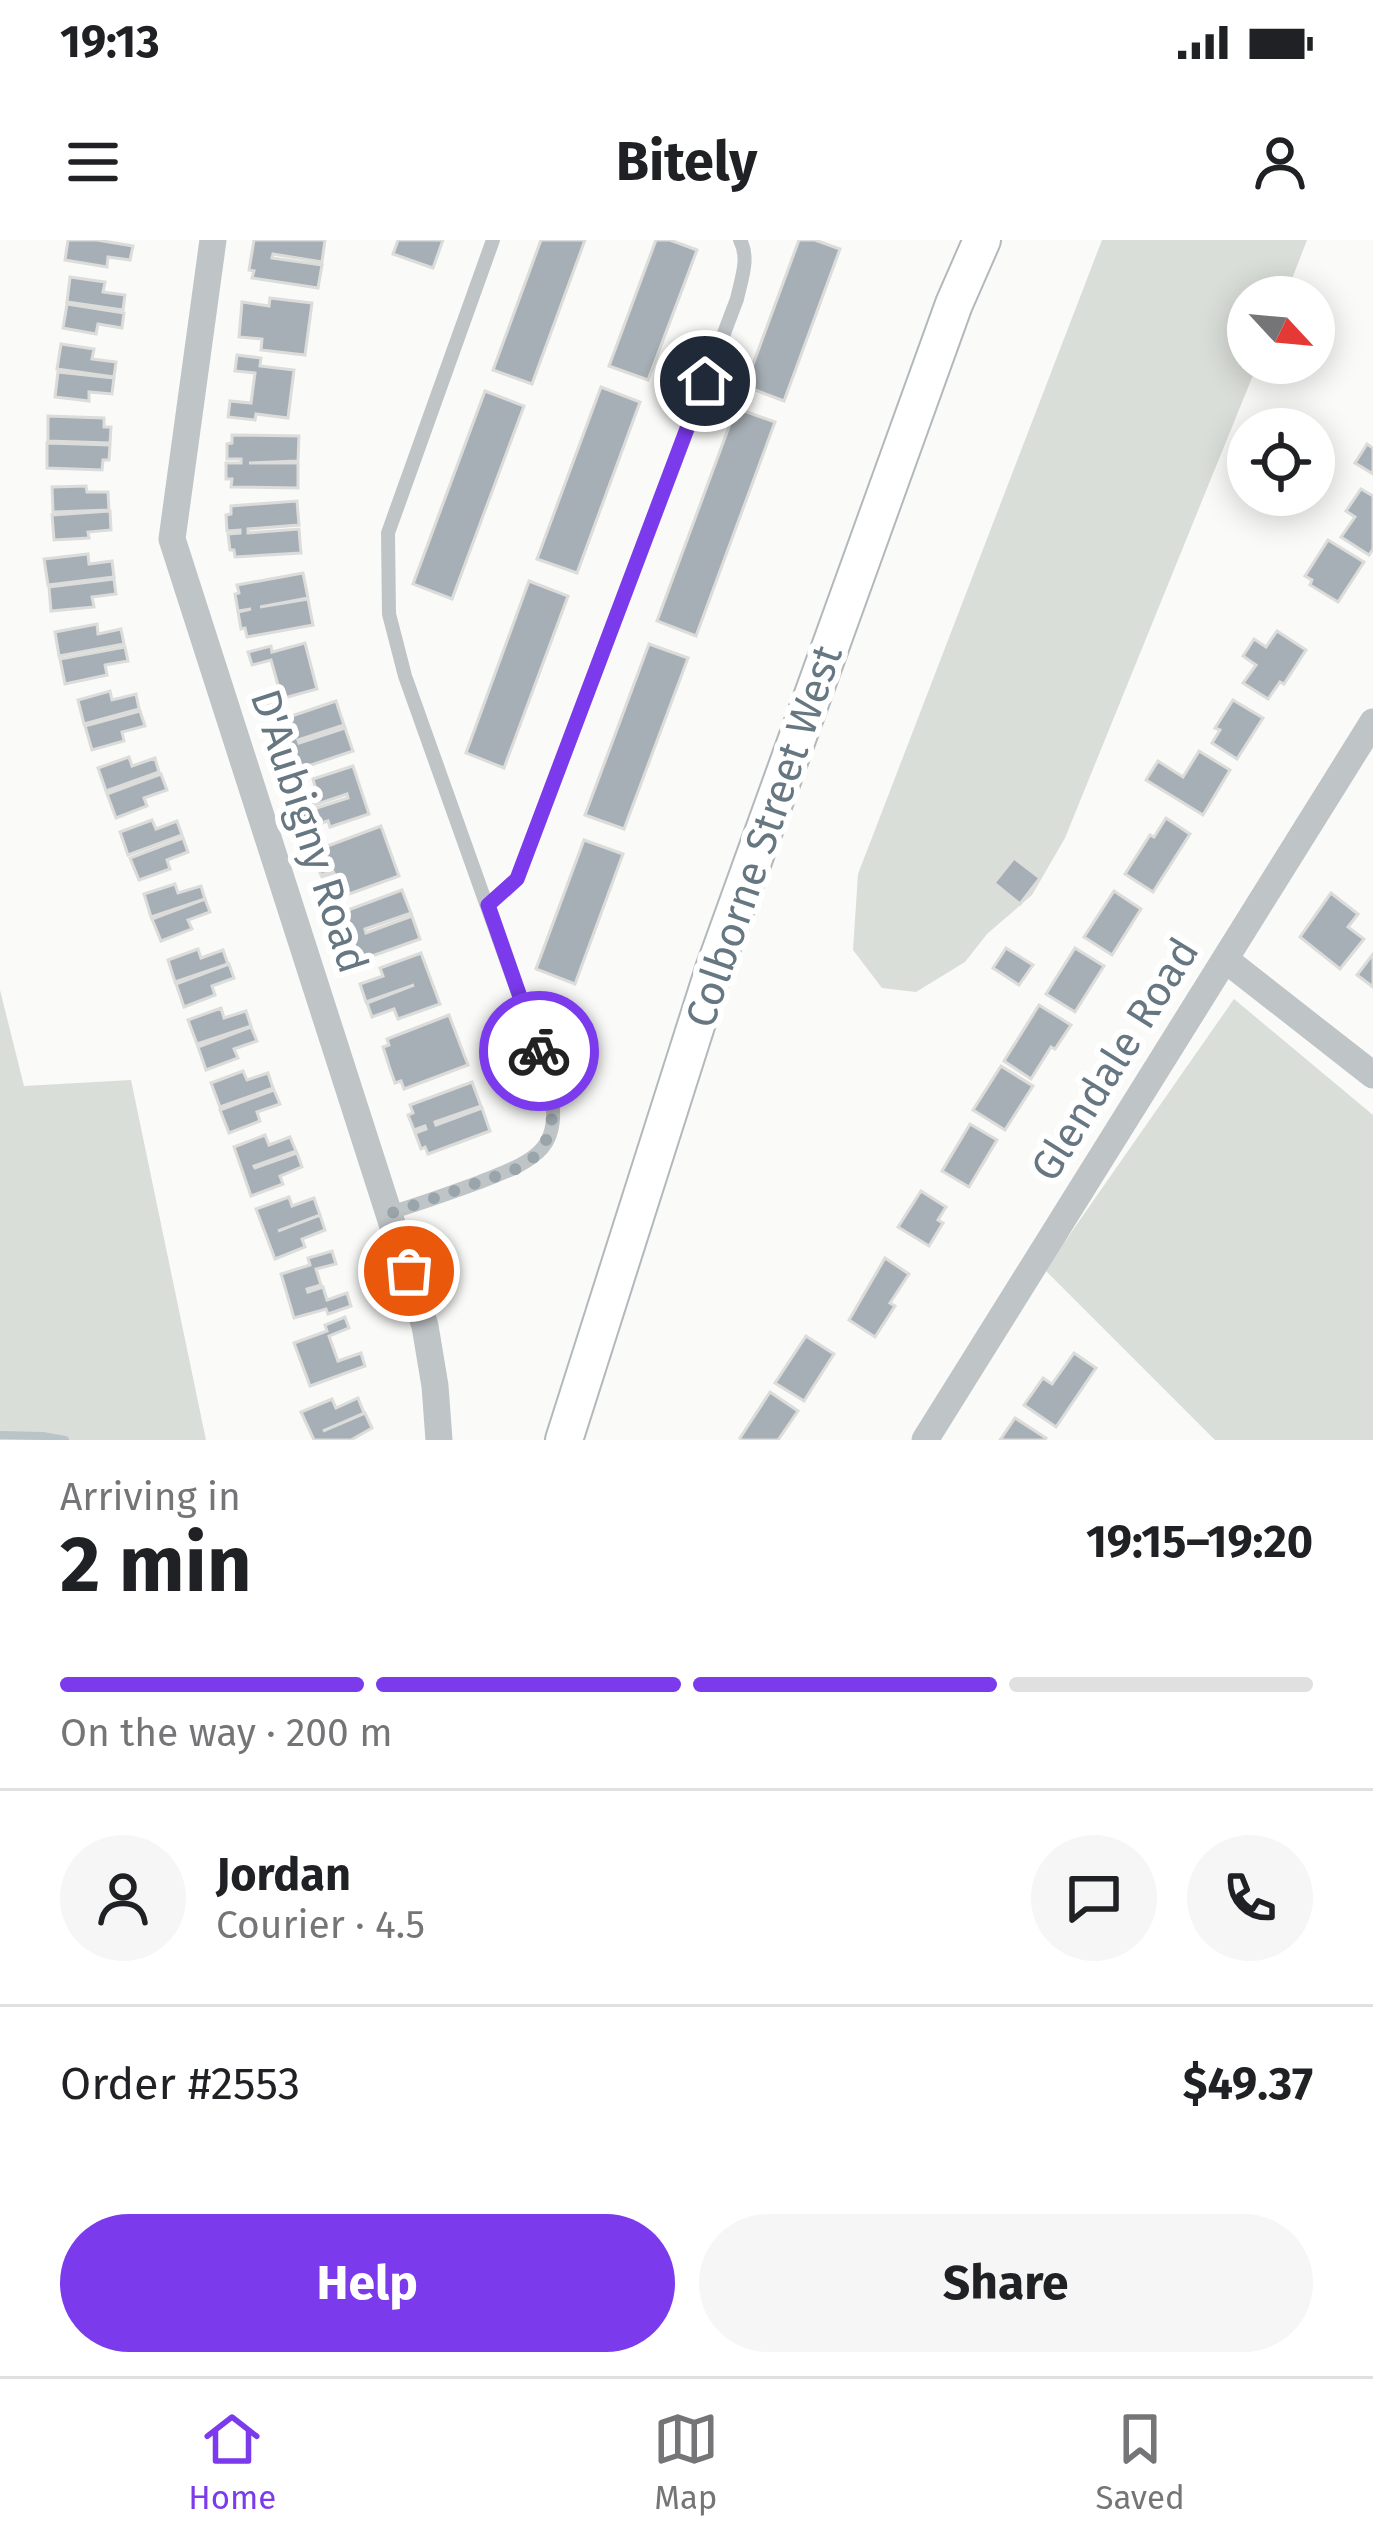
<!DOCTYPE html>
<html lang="en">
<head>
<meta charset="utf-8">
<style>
  body { margin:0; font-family:"Fira Sans",sans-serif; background:#f6f6f6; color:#202124; height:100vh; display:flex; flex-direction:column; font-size:45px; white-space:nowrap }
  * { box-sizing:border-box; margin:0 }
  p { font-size:39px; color:#757577 }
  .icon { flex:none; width:66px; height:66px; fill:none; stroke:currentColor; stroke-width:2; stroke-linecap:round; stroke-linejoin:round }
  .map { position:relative; height:1200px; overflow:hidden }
  .sheet { display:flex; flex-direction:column; background:#fff; flex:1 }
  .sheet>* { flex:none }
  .needle { width:78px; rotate:116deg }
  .fabs { position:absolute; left:1227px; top:36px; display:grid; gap:24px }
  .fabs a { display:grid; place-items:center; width:108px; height:108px; border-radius:50%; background:#fff; box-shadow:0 6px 30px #0003; font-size:60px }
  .pin { position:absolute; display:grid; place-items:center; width:102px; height:102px; color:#fff; margin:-51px; border:6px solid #fff; border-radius:50%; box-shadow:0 3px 12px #0007 }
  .courier { position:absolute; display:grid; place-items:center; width:120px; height:120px; margin:-60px; border:9px solid #7c3aed; border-radius:50%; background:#fff; color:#222; box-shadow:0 3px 15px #0007 }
  .head em { font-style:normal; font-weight:700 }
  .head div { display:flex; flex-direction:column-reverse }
  .head { display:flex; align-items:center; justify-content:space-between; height:204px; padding:0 60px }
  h1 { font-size:78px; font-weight:700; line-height:90px }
  .bar { display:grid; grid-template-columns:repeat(4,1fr); gap:18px 12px; align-content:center; height:144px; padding:0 60px }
  .bar i { height:15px; border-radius:9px; background:#e0e0e0 }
  .bar .active { background:#7c3aed }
  .bar p { grid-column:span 4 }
  .line { display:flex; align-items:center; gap:30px; padding:0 60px; border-top:3px solid #e0e0e0 }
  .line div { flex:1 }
  .round { display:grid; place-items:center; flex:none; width:126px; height:126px; border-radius:63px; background:#f6f6f6 }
  .button { display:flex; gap:24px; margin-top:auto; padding:24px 60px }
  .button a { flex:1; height:138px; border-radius:72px; background:#7c3aed; color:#fff; font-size:48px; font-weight:700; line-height:138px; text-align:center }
  .button a+a { background:#f6f6f6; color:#202124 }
  .status { display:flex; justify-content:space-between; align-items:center; height:84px; padding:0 60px; background:#fff; direction:ltr }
  .status svg { height:33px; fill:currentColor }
  header { display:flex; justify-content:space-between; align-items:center; height:156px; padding:0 60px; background:#fff; font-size:54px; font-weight:700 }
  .tabs { display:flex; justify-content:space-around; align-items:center; height:168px; border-top:3px solid #e0e0e0; background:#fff; font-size:33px; color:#757577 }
  .tabs a { display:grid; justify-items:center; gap:6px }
  .tabs .active { color:#7c3aed }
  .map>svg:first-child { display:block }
</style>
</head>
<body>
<div class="status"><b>19:13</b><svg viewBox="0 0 49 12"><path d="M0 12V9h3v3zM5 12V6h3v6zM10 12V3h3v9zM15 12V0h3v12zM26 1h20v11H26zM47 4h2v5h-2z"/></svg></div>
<header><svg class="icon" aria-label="menu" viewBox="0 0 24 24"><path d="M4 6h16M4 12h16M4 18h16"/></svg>Bitely<svg class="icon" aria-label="person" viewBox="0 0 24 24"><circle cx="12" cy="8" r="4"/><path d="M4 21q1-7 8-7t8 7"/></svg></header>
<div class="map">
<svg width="1373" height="1200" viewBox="0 0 1373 1200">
  <rect width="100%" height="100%" fill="#fafaf8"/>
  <g fill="#daded8">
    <path d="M1102 0H1307L1285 57H1248V123H1258L1065 598 1032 655 987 694 965 722 916 752 882 748 853 710 858 634Z"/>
    <path d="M0 750 24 846 131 840 206 1200H0Z"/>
    <path d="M1234 759 1373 875V1200H1215L1045 1030Z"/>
  </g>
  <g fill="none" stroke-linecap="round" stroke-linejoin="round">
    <path stroke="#b9c4c8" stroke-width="8" d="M0 1195 43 1196 65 1200"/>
  </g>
  <g fill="#a6afb5" stroke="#dcdcda" stroke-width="3">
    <path d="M68 0H97L133 6 130 20 108 17 107 27 65 20Z"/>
    <path d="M254 0H325L322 22 273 14 272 18 322 25 318 48 252 38 254 31 249 30Z"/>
    <path d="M398 0H443L433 28 393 14Z"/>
    <path d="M541 0H585L532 144 493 130Z"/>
    <path d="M656 0H670L697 10 648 140 609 126Z"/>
    <path d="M799 0H815L840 9 784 161 745 146Z"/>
    <path d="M70 37 105 42 103 52 125 55 123 70 67 62Z"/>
    <path d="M270 58 312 63 305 115 261 110 262 99 239 97 242 62 269 66Z"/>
    <path d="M67 64 124 73 122 88 98 84 96 94 63 88Z"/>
    <path d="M61 104 94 109 92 119 116 122 114 137 57 129Z"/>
    <path d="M237 115 261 118 260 126 294 130 288 178 256 174 255 180 228 177 230 161 251 163 255 133 235 131Z"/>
    <path d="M58 132 114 138 112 154 89 152V161L55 157Z"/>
    <path d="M601 147 640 162 577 333 537 319Z"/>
    <path d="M485 151 524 166 452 359 413 344Z"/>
    <path d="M736 168 775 182 696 396 657 381Z"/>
    <path d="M48 176 104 178V187H111L110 203 48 201Z"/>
    <path d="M232 195 299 196 298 221 249 223H298V248L231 247 232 239H226V223H241V219H227V204L232 203Z"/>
    <path d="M47 203 110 205 109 220H103L102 230 47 228Z"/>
    <path d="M1367 204 1373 208V234L1355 223Z"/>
    <path d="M86 246 87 252H108L109 270 53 272 52 247Z"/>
    <path d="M1361 249 1373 256V309L1369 315 1341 297 1355 277 1346 271Z"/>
    <path d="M297 261 299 285 248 289V293L299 289 301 313 235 317 234 310H230L228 294 240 293V290L227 291 226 275 231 274V266Z"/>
    <path d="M110 271 111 290 88 292 89 298 54 300 52 275Z"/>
    <path d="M1328 300 1364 322 1338 362 1310 345 1312 340 1305 336Z"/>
    <path d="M88 314 89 324 112 321 114 337 48 345 44 319Z"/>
    <path d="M303 333 308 358 260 367 308 359 313 385 247 397 245 388 241 389 238 372 251 369 238 371 235 354 239 353 237 345Z"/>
    <path d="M114 339 116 354 92 357 94 367 51 371 49 347Z"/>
    <path d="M529 341 568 356 504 528 466 513Z"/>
    <path d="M97 384 98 394 121 389 124 404 59 416 55 392Z"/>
    <path d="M1277 391 1306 410 1284 444 1280 442 1268 459 1243 443 1256 425 1243 416 1254 399 1266 407Z"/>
    <path d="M305 403 317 449 284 458 286 464 263 470 260 457 280 452 271 420 252 425 248 412 271 406 272 412Z"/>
    <path d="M649 404 688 418 624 589 585 575Z"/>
    <path d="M125 407 128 421 105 425 107 435 65 444 60 419Z"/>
    <path d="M110 451 112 460 136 454 139 469 84 484 78 460Z"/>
    <path d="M1233 460 1263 478 1237 519 1212 503 1220 490 1215 488Z"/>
    <path d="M336 461 344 485 298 500 299 503 345 488 353 511 290 532 288 525 284 526 278 510 289 507 288 503 277 507 272 492 277 491 274 482Z"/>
    <path d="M140 471 145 486 122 492 124 501 92 510 85 486Z"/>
    <path d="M1199 511 1230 530 1203 575 1146 540 1158 521 1183 537Z"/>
    <path d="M129 517 132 526 155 518 159 532 106 551 98 528Z"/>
    <path d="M353 526 369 574 330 587 328 581 306 588 301 573 348 558 347 554 300 570 295 557 316 550 313 539Z"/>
    <path d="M161 534 167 550 144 558 147 566 116 578 107 554Z"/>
    <path d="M1166 578 1190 594 1153 652 1125 634 1150 595 1154 597Z"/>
    <path d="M152 580 156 589 177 581 182 595 128 615 120 592Z"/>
    <path d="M381 586 399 636 335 659 332 652 328 653 322 637 334 633 333 631 321 635 314 618 319 617 317 610Z"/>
    <path d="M183 598 188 612 167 620 170 629 139 640 130 618Z"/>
    <path d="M584 600 623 614 575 744 536 729Z"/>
    <path d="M1014 618 1040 638 1020 664 994 643Z"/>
    <path d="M175 644 178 653 201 646 205 659 151 677 144 654Z"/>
    <path d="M402 650 411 673 365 689 366 693 412 676 420 699 358 721 355 714 351 716 345 700 356 696 355 693 344 697 339 682 343 681 340 673Z"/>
    <path d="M1114 651 1141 669 1112 715 1084 697Z"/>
    <path d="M1331 653 1358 674 1348 687 1364 699 1340 729 1300 697Z"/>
    <path d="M205 659 210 672 188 680 192 689 161 701 152 679Z"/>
    <path d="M1006 708 1033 725 1019 745 993 728Z"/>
    <path d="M1075 708 1104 726 1075 772 1046 754Z"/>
    <path d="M198 709 201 718 223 710 228 724 175 742 168 720Z"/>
    <path d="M421 713 440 764 398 779 394 769 372 777 367 763 414 745 366 762 360 744 383 736 380 728Z"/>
    <path d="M1373 714V747L1357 735Z"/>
    <path d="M229 724 234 738 212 746 215 755 184 767 176 744Z"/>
    <path d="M1039 765 1071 785 1055 809 1051 807 1031 839 1004 821Z"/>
    <path d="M221 768 224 778 246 771 251 786 197 804 188 780Z"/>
    <path d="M449 775 468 825 404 849 401 841 395 843 389 826 383 807 389 805 387 799Z"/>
    <path d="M251 787 257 801 234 809 238 818 206 830 198 807Z"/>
    <path d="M1001 826 1033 846 1005 890 973 870Z"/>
    <path d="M243 831 247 840 268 833 273 848 220 867 211 843Z"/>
    <path d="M472 842 481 866 435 882 436 885 482 868 490 891 428 914 425 907 421 909 415 893 426 889 425 886 414 890 408 875 413 873 410 865Z"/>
    <path d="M274 850 280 864 257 872 260 881 229 893 220 870Z"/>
    <path d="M970 884 997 900 969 947 942 931Z"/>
    <path d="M265 895 269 905 290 897 296 911 254 926 255 928 297 913 302 927 280 936 283 944 251 956 234 907Z"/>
    <path d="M921 951 946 967 938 980 943 983 929 1006 898 987Z"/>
    <path d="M289 957 292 966 314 958 320 975 278 991 320 975 325 990 302 999 305 1007 275 1019 256 969Z"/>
    <path d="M332 1011 336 1024 316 1029 321 1045 307 1049 308 1052 323 1047 327 1060 347 1053 351 1066 328 1074 326 1069 294 1078 281 1034 310 1025 308 1018Z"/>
    <path d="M885 1018 909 1034 890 1063 895 1066 875 1097 849 1080Z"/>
    <path d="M345 1077 349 1088 329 1096 338 1121 361 1113 365 1126 310 1146 294 1103 327 1091 325 1085Z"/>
    <path d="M806 1096 834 1114 804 1161 775 1143Z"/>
    <path d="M1074 1113 1096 1128 1056 1187 1024 1165 1043 1138 1052 1144Z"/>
    <path d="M770 1152 798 1171 778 1200H742L740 1198Z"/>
    <path d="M358 1158 364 1173 323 1191 365 1173 372 1188 351 1200H314L301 1172 332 1159 336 1168Z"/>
    <path d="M1015 1178 1046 1198 1045 1200H1000Z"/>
  </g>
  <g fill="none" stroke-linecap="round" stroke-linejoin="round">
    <g stroke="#b2b8bc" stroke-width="40">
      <path id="secondary" d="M564 1200 714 729 954 64 982 0"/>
    </g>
    <g stroke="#bfc4c7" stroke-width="14">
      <path d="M488 665 517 639 737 59C741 40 750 18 740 0"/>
      <path d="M389 973C420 964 450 953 480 942 538 919 564 910 549 840L405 436 389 374 388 293 493 0"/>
    </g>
    <g stroke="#bfc4c7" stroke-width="27">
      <path d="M213 0 172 299 425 1086 435 1146 439 1200"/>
      <path d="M1226 720 1373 835"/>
      <path d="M925 1200 1373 482"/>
    </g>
    <use href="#secondary" stroke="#fff" stroke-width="36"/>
  </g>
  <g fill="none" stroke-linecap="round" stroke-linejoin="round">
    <path stroke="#9aa5ab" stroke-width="12" stroke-dasharray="0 21.6" d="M409 1031 389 974 514 930 534 917 549 896 554 866 539 811"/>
    <path stroke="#7c3aed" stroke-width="15" d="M539 811 488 665 517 639 705 141"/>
  </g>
  <g text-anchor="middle" stroke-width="12" stroke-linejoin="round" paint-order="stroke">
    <g font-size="42" fill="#667781" stroke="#fff">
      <text transform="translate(310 591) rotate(72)" y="15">D'Aubigny Road</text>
      <text transform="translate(763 596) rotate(-71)" y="15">Colborne Street West</text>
      <text transform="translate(1114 819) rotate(-58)" y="15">Glendale Road</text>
    </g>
  </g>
</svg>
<div class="fabs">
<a><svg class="needle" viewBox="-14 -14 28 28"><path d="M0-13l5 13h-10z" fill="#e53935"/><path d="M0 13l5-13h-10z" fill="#757577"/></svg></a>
<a><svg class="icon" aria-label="locate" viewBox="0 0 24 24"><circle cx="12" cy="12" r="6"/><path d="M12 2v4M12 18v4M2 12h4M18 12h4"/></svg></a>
</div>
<div class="pin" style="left:409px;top:1031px;background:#ea580c"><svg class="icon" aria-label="bag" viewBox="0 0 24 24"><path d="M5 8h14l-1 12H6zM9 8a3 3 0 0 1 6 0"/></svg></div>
<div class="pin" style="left:705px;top:141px;background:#1f2937"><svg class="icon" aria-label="home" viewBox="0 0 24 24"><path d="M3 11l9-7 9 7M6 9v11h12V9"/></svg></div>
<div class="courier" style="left:539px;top:811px"><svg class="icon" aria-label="bike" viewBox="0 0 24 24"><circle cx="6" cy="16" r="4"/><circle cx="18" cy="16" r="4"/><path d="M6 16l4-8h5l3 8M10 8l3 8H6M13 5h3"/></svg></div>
</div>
<section class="sheet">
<div class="head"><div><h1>2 min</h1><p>Arriving in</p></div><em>19:15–19:20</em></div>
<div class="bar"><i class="active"></i><i class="active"></i><i class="active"></i><i></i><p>On the way · 200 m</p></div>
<div class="line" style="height:216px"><a class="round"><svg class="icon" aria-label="person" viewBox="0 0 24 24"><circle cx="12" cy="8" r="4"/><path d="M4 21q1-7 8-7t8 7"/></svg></a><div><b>Jordan</b><p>Courier · 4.5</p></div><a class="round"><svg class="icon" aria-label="chat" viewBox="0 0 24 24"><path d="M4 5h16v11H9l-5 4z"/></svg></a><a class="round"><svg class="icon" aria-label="phone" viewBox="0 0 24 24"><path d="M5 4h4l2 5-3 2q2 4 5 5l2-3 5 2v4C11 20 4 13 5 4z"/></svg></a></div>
<div class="line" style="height:156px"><div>Order #2553</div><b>$49.37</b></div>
<div class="button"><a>Help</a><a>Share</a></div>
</section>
<nav class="tabs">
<a class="active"><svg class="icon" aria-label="home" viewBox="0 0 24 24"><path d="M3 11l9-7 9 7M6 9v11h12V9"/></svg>Home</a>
<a><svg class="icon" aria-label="map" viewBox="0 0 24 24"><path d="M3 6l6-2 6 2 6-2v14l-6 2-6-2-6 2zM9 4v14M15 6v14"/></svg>Map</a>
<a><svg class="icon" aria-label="saved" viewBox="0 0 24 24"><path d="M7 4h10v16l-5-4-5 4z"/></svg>Saved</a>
</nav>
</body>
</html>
